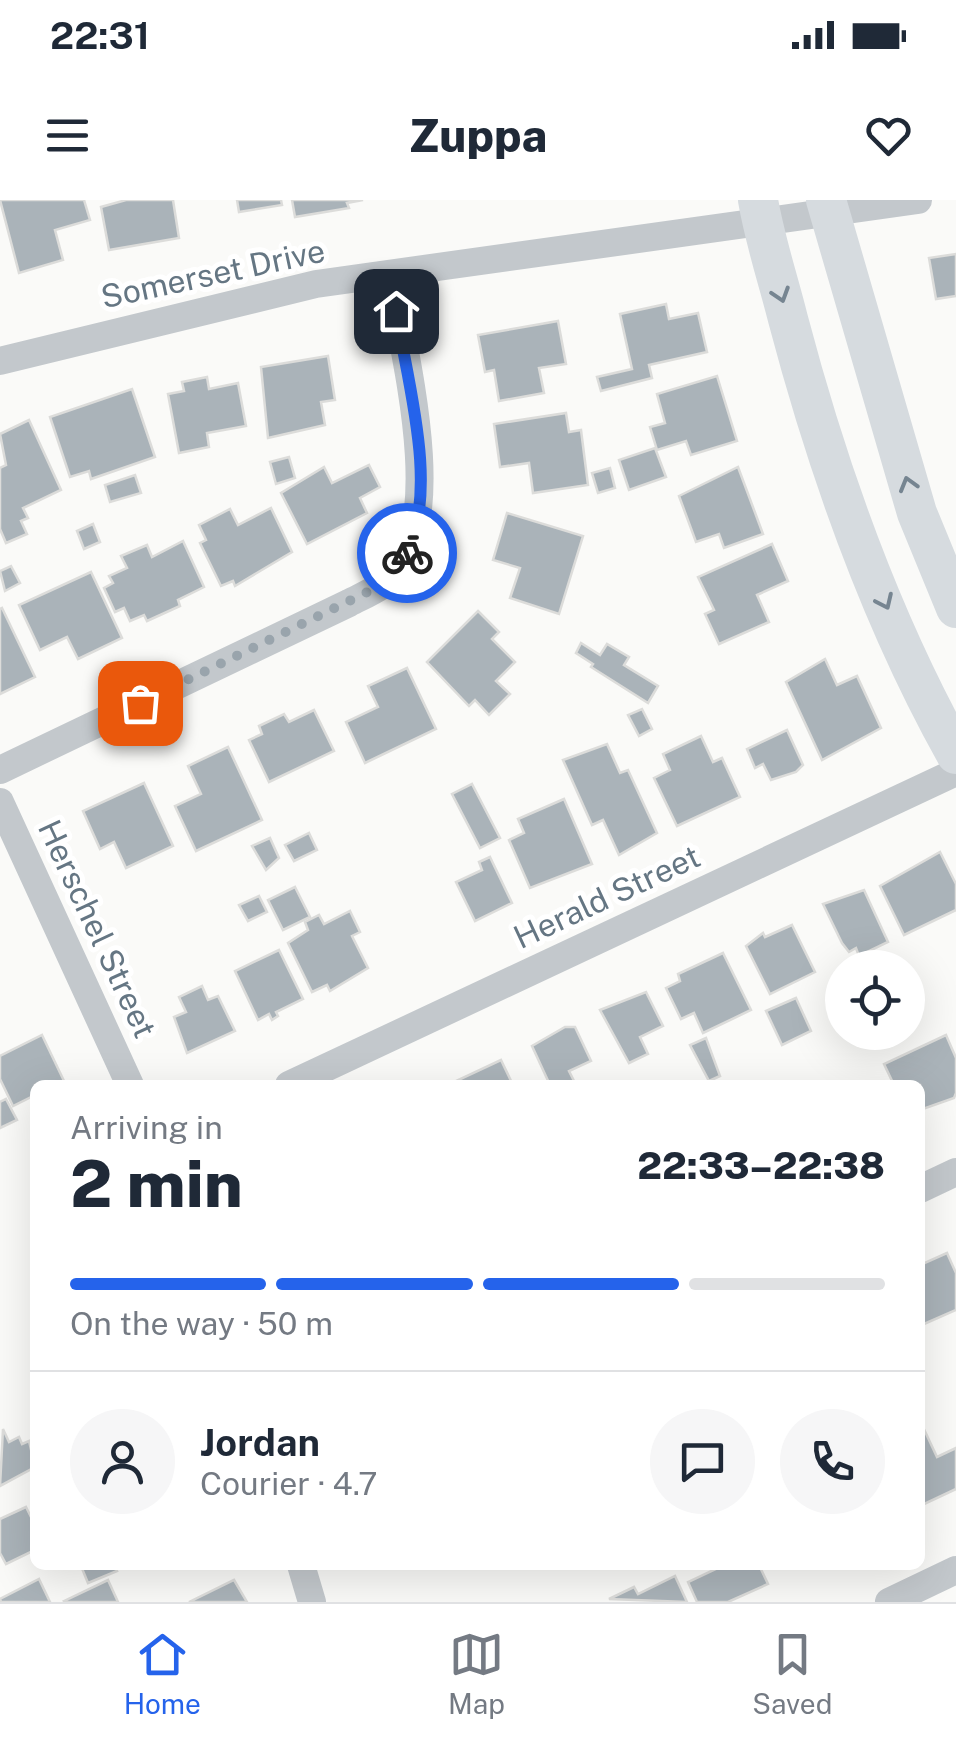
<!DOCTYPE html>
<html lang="en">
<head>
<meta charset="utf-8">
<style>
  body { margin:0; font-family:"Public Sans",sans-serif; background:#f6f6f7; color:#1f2937; height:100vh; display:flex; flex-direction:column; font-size:38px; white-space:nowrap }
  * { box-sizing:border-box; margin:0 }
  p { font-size:32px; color:#747a83 }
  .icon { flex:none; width:55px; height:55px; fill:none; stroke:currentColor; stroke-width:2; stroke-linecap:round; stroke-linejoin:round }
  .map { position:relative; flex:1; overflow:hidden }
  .side { position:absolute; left:30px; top:880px; width:895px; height:490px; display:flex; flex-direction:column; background:#fff; border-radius:15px; box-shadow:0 10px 40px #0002 }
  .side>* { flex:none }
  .fabs { position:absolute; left:825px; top:750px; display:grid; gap:20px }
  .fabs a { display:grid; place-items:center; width:100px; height:100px; border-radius:50%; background:#fff; box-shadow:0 10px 40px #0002; font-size:50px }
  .pin { position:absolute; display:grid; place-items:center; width:85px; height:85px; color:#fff; margin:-42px; border-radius:20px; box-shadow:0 5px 15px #0006 }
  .courier { position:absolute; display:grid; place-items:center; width:100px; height:100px; margin:-50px; border:8px solid #2563eb; border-radius:50%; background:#fff; color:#222; box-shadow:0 2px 12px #0007 }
  .headline em { font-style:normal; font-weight:800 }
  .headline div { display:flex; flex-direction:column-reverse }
  .headline { display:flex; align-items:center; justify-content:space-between; height:170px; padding:0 40px }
  h1 { font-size:65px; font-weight:800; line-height:75px }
  .bar { display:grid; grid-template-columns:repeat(4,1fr); gap:15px 10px; align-content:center; height:120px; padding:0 40px }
  .bar i { height:12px; border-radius:8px; background:#e0e1e3 }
  .bar .active { background:#2563eb }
  .bar p { grid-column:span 4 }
  .line { display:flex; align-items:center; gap:25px; padding:0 40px; border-top:2px solid #e0e1e3 }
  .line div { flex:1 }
  .round { display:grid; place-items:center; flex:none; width:105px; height:105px; border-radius:52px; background:#f6f6f7 }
  .status { display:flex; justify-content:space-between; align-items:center; height:70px; padding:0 50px; background:#fff; direction:ltr }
  .status svg { height:28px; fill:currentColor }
  header { display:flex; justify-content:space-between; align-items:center; height:130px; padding:0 40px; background:#fff; font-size:45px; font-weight:800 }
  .dock { display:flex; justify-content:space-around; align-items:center; height:140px; border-top:2px solid #e0e1e3; background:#fff; font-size:28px; color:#747a83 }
  .dock a { display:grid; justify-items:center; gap:5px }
  .dock .active { color:#2563eb }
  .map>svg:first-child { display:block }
</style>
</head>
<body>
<div class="status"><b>22:31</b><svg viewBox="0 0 49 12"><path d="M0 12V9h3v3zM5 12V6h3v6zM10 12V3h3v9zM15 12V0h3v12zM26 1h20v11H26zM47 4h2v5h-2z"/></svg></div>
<header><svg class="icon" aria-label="menu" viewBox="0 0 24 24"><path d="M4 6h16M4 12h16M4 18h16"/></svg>Zuppa<svg class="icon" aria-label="heart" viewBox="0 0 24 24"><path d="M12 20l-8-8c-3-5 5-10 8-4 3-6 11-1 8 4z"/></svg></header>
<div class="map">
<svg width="956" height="1402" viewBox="0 0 956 1402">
  <rect width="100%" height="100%" fill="#fafaf8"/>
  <g fill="#aab3b9" stroke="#dcdcda" stroke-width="2.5">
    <path d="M0 0H84L90 20 55 30 63 60 19 73Z"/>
    <path d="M126 0H173L179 38 109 50 101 7Z"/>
    <path d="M237 0H281L282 5 239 12Z"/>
    <path d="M292 0H363L347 3 349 8 295 17Z"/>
    <path d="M956 54V96L936 99 929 58Z"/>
    <path d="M666 104 669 119 698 113 707 152 649 165 652 178 601 191 597 177 632 169 620 114Z"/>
    <path d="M558 121 566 164 539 168 544 193 499 201 494 170 485 172 478 135Z"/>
    <path d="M328 156 335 200 321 202 325 225 268 238 261 167Z"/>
    <path d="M717 176 737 241 691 255 686 241 657 250 650 227 665 223 657 194Z"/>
    <path d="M207 177 209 189 238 183 246 226 207 233 209 247 179 253 168 194 184 191 182 182Z"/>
    <path d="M132 189 155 257 91 279 89 271 70 277 50 217Z"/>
    <path d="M566 213 569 232 581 230 588 285 533 293 529 263 500 267 494 224Z"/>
    <path d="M29 220 61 290 23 308 28 318 21 321 27 334 6 343 0 329V268L6 265 0 234Z"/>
    <path d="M655 248 666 277 629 290 619 260Z"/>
    <path d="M289 257 295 278 276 284 270 262Z"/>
    <path d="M369 265 380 287 360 298 367 313 307 344 281 293 324 267 332 283Z"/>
    <path d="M738 267 763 334 724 348 719 334 696 342 679 296Z"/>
    <path d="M610 268 615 288 598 293 592 273Z"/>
    <path d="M135 275 141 293 110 302 105 285Z"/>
    <path d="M271 308 292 352 235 386 233 381 221 386 200 343 206 340 199 325 230 309 238 325Z"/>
    <path d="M507 313 583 336 559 414 510 398 520 368 493 360Z"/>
    <path d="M93 324 100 342 84 349 77 331Z"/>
    <path d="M183 341 204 387 178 400 180 406 147 421 144 415 130 421 124 408 115 412 104 388 113 383 109 376 127 368 121 356 147 345 152 357Z"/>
    <path d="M772 344 788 381 757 395 769 422 719 444 705 414 714 410 698 377Z"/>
    <path d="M11 366 20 383 5 391 0 371Z"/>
    <path d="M91 372 122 438 78 459 67 437 40 450 19 405Z"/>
    <path d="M2 408 35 477 0 494V409Z"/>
    <path d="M478 411 499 432 492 439 515 462 496 481 510 494 489 515 475 500 469 506 427 462Z"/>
    <path d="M581 443 600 455 607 444 629 457 624 465 658 486 648 503 591 467 593 464 576 453Z"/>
    <path d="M825 459 837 485 857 476 881 528 822 560 786 482Z"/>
    <path d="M407 468 436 529 365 563 346 522 378 507 368 486Z"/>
    <path d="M642 509 652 529 639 536 628 515Z"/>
    <path d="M314 510 334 551 269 582 249 540 262 534 259 526 284 514 289 522Z"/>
    <path d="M787 530 803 565 796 572 771 580 763 564 755 568 747 549Z"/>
    <path d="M701 536 713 562 722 558 740 597 677 626 654 578 670 570 663 554Z"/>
    <path d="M607 544 620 573 628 570 657 633 619 655 603 620 592 625 563 560Z"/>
    <path d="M228 547 262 620 196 651 175 606 201 594 188 566Z"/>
    <path d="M144 583 173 646 126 668 114 642 100 649 83 611Z"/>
    <path d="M472 584 500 638 480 648 452 594Z"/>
    <path d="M564 599 592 664 530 688 509 640 524 633 518 619Z"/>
    <path d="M309 633 317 650 294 661 285 645Z"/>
    <path d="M270 638 279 658 266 670 252 646Z"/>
    <path d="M940 652 956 684V710L904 735 880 686Z"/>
    <path d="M490 657 512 703 475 721 456 682 482 670 479 662Z"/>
    <path d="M295 687 310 717 283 730 268 700Z"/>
    <path d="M864 690 888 742 859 756 856 748 849 752 842 743 823 704Z"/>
    <path d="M259 696 267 712 248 721 239 705Z"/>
    <path d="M350 711 360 732 352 736 368 768 330 791 327 785 312 792 288 743 308 730 305 722 319 715 324 724Z"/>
    <path d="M792 725 815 772 770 794 746 746 763 733 765 737Z"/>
    <path d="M279 750 303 799 276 812 278 816 272 820 269 814 258 820 235 771Z"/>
    <path d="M723 753 751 810 703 833 694 813 681 819 666 788 680 781 678 774Z"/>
    <path d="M202 786 208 800 218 796 235 831 187 853 174 817 186 812 179 797Z"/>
    <path d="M646 792 663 826 640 837 648 854 629 863 600 810Z"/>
    <path d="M796 798 811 831 782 845 766 811Z"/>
    <path d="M565 827H575L591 861 569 871 576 885H550L532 846Z"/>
    <path d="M42 835 64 881 35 885V895L13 906 0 879V856Z"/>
    <path d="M946 835 956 858V893L954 898 920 910V885H894L884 864Z"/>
    <path d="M706 838 720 876 709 881 690 845Z"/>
    <path d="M501 860 513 885H458L456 881Z"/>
    <path d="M6 899 17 920 0 928V902Z"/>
    <path d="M947 1053 956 1073V1110L924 1124 920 1115V1065Z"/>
    <path d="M922 1225 937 1257 956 1248V1289L920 1306Z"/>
    <path d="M3 1229 9 1242 19 1237 22 1244 29 1241 35 1267 0 1286Z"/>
    <path d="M26 1307 35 1325V1350L6 1364 0 1353V1319Z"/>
    <path d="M114 1365 117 1371 88 1383 81 1366Z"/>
    <path d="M724 1365H759L768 1384 728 1402H697L688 1382Z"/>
    <path d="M675 1376 687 1402 609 1399 634 1387 638 1394Z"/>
    <path d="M39 1379 50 1402H1L0 1399Z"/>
    <path d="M108 1380 118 1402H65L64 1401Z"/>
    <path d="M234 1380 247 1402H189Z"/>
  </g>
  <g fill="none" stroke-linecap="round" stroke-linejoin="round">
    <g stroke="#c3c8cc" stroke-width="28">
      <path d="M0 161 316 84 918 0"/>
      <path d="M0 570 349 403C368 393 387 386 399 369 444 302 403 152 391 76"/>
      <path d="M0 602 130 885"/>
      <path d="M289 885 956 572"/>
      <path d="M920 989 956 972"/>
      <path d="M301 1365 312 1402"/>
      <path d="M889 1402 956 1370"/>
    </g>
    <g stroke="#d6dbdf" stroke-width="40">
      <path d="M758 0C765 41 778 79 788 119 827 267 881 420 956 554"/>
      <path d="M826 0 917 313 956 408"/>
    </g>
  </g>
  <defs><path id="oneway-chevron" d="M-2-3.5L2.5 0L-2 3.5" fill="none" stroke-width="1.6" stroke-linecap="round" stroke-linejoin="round" transform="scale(2.5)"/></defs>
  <g stroke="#768591">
    <use href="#oneway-chevron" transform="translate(781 95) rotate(72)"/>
    <use href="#oneway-chevron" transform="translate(908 284) rotate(-106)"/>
    <use href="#oneway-chevron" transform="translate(885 402) rotate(65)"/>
  </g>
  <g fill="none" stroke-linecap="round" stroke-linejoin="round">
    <path stroke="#99a4ac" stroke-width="10" stroke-dasharray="0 18" d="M140 503 386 383 407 353"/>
    <path stroke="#2563eb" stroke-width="12" d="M396 111C407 181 439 287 407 353"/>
  </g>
  <g text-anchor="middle" stroke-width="10" stroke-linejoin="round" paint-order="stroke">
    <g font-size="32" fill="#657683" stroke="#fff">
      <text transform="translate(213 74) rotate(-12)" y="11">Somerset Drive</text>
      <text transform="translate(607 697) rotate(-25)" y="11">Herald Street</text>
      <text transform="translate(97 729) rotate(65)" y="11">Herschel Street</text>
    </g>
  </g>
</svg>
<div class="fabs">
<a><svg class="icon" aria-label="locate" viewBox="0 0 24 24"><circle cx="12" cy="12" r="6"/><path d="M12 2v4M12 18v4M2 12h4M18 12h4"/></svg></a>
</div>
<div class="pin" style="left:140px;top:503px;background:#ea580c"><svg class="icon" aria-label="bag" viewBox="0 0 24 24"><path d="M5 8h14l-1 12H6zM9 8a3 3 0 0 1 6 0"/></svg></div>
<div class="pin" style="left:396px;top:111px;background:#1f2937"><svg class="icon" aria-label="home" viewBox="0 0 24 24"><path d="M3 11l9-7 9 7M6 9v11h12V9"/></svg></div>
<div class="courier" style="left:407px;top:353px"><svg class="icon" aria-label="bike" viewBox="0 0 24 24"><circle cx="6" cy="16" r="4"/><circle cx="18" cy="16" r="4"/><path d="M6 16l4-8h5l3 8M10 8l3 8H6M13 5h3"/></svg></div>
<section class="side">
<div class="headline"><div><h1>2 min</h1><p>Arriving in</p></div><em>22:33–22:38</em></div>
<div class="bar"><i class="active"></i><i class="active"></i><i class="active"></i><i></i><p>On the way · 50 m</p></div>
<div class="line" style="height:180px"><a class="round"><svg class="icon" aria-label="person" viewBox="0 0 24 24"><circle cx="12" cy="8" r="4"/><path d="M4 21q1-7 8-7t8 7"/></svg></a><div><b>Jordan</b><p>Courier · 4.7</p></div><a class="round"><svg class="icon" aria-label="chat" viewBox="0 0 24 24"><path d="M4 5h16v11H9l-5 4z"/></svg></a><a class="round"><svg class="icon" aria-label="phone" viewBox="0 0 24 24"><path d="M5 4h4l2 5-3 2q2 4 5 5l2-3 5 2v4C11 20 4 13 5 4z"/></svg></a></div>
</section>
</div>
<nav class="dock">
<a class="active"><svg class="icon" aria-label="home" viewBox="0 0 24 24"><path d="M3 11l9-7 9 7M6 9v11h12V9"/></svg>Home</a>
<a><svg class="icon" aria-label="map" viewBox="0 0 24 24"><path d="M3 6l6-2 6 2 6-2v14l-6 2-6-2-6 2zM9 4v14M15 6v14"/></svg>Map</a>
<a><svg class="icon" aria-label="saved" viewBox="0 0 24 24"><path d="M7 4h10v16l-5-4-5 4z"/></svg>Saved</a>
</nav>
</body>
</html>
